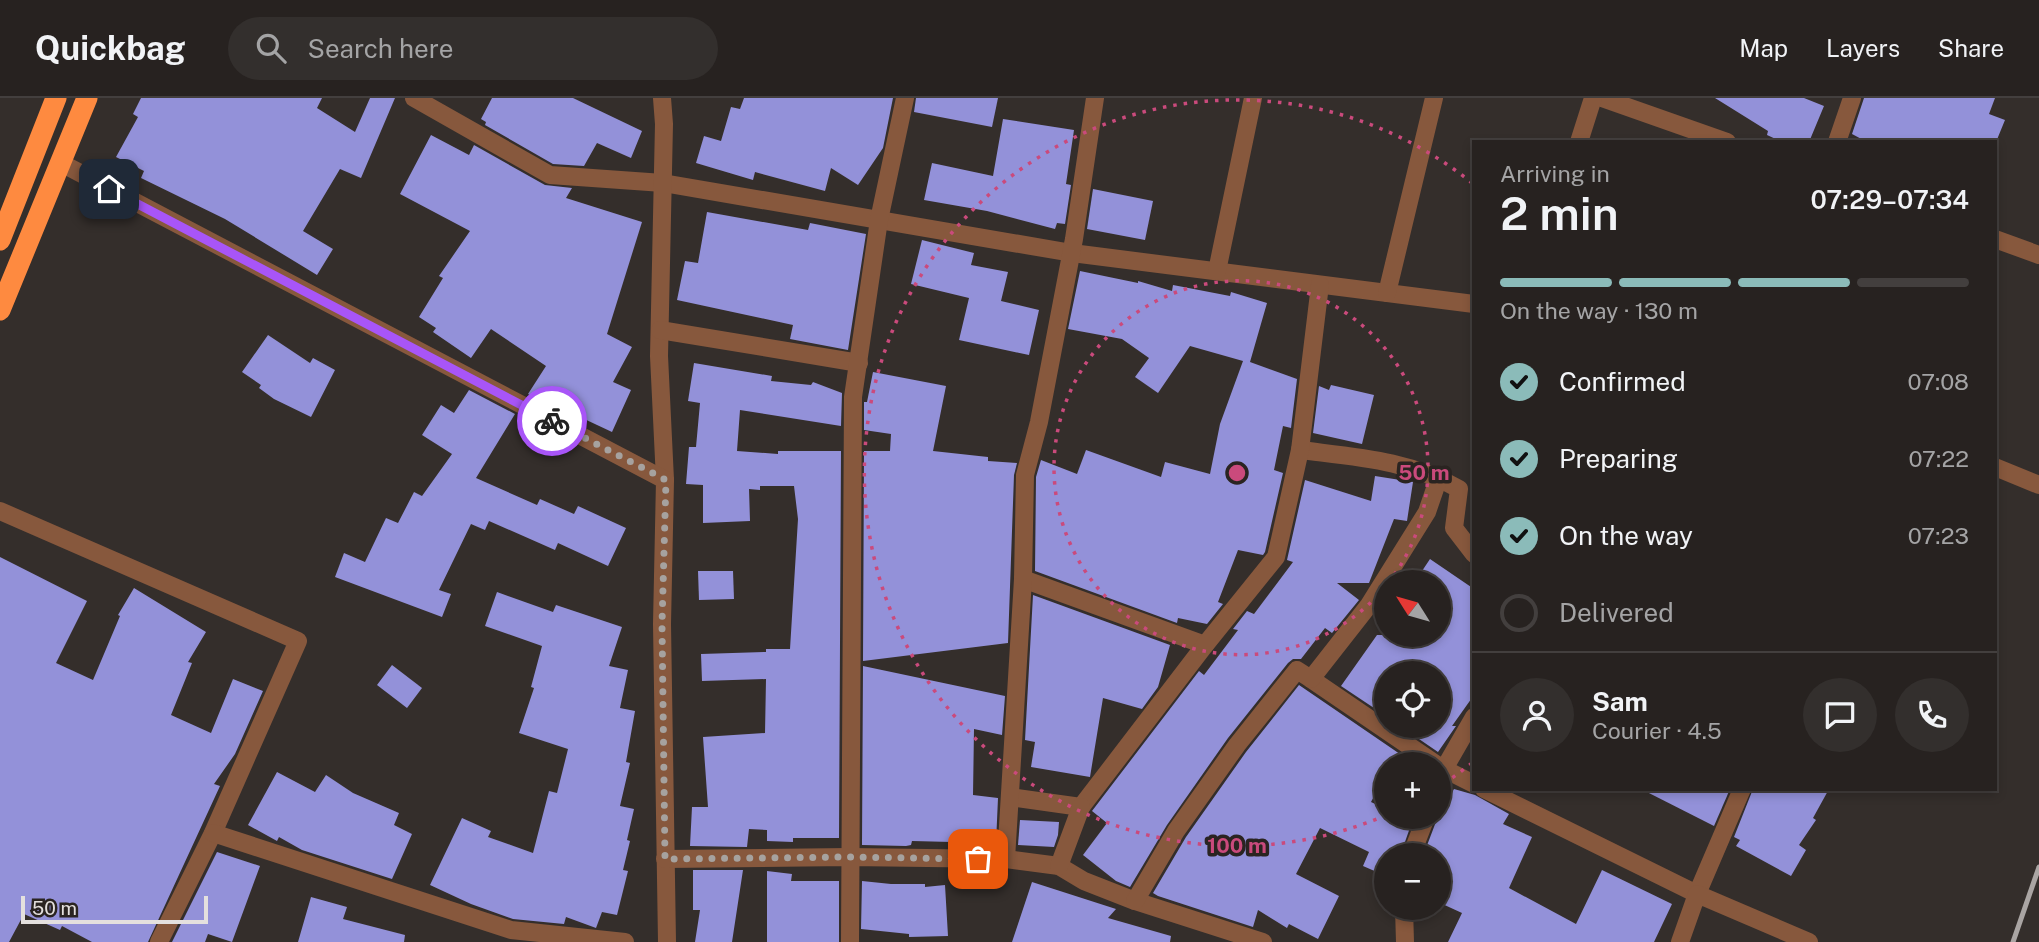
<!DOCTYPE html>
<html lang="en">
<head>
<meta charset="utf-8">
<style>
  body { margin:0; font-family:"Public Sans",sans-serif; background:#332f2d; color:#f1f3f6; height:100vh; display:flex; flex-direction:column; font-size:26px; white-space:nowrap }
  * { box-sizing:border-box; margin:0 }
  p { font-size:23px; color:#a4a4a5 }
  .icon { flex:none; width:38px; height:38px; fill:none; stroke:currentColor; stroke-width:2; stroke-linecap:round; stroke-linejoin:round }
  .map { position:relative; flex:1; overflow:hidden }
  .details { position:absolute; left:1472px; top:42px; width:525px; height:651px; display:flex; flex-direction:column; background:#272220; border-radius:0px; box-shadow:0 4px 10px #0003,0 0 0 2px #433f3e }
  .details>* { flex:none }
  .needle { width:46px; rotate:307deg }
  .tools { position:absolute; left:1374px; top:472px; display:grid; gap:14px }
  .tools a { display:grid; place-items:center; width:77px; height:77px; border-radius:50%; background:#272220; box-shadow:0 4px 10px #0003,0 0 0 2px #433f3e; font-size:35px }
  .scale { position:absolute; left:21px; bottom:18px; width:187px; box-sizing:border-box; padding-left:7px; border:4px solid #e4e0de; border-top:0; font-size:19px; line-height:24px; white-space:nowrap; color:#e4e0de; -webkit-text-stroke:5px #2a2421; paint-order:stroke }
  .pin { position:absolute; display:grid; place-items:center; width:60px; height:60px; color:#fff; margin:-30px; border-radius:14px; box-shadow:0 4px 10px #0006 }
  .courier { position:absolute; display:grid; place-items:center; width:70px; height:70px; margin:-35px; border:5px solid #a855f7; border-radius:50%; background:#fff; color:#222; box-shadow:0 2px 9px #0007 }
  .summary em { font-style:normal; font-weight:600 }
  .summary div { display:flex; flex-direction:column-reverse }
  .summary { display:flex; align-items:center; justify-content:space-between; height:119px; padding:0 28px }
  h1 { font-size:46px; font-weight:600; line-height:52px }
  .bar { display:grid; grid-template-columns:repeat(4,1fr); gap:10px 7px; align-content:center; height:84px; padding:0 28px }
  .bar i { height:9px; border-radius:5px; background:#433f3e }
  .bar .selected { background:#8bbbb9 }
  .bar p { grid-column:span 4 }
  .line { display:flex; align-items:center; gap:18px; padding:0 28px; border-top:2px solid #433f3e }
  .line div { flex:1 }
  .round { display:grid; place-items:center; flex:none; width:74px; height:74px; border-radius:37px; background:#332f2d }
  ol { padding:0 28px; list-style:none }
  li { display:flex; align-items:center; gap:21px; height:77px }
  li p { margin-inline-start:auto }
  li .icon { padding:7px; border-radius:50%; background:#8bbbb9; color:#111; stroke-width:4 }
  li:last-child { color:#a4a4a5 }
  li i { width:38px; height:38px; border:4px solid #433f3e; border-radius:50% }
  header { display:flex; align-items:center; gap:42px; box-sizing:border-box; height:98px; padding:0 35px; background:#272220; border-bottom:2px solid #433f3e }
  header strong { font-size:33px }
  nav { display:flex; gap:38px; margin-inline-start:auto; font-size:24px }
  .search { width:490px; height:63px; background:#332f2d; display:flex; align-items:center; gap:18px; box-sizing:border-box; padding:0 24px; border-radius:38px; color:#a4a4a5; font-size:26px }
  .map>svg:first-child { display:block }
</style>
</head>
<body>
<header>
<strong>Quickbag</strong>
<div class="search"><svg class="icon" aria-label="search" viewBox="0 0 24 24"><circle cx="10" cy="10" r="6"/><path d="M15 15l6 6"/></svg>Search here</div>
<nav><a>Map</a><a>Layers</a><a>Share</a></nav>
</header>
<div class="map">
<svg width="2039" height="844" viewBox="0 0 2039 844">
  <rect width="100%" height="100%" fill="#342e2b"/>
  <g fill="#9391d9">
    <path d="M141 0H322L317 10 355 34 370 0H395L361 80 340 71 303 133 333 151 317 177 225 121 141 80 144 73 116 59 138 19 133 16Z"/>
    <path d="M492 0H573L642 33 631 60 597 45 584 68 553 66 485 27 486 24 481 21Z"/>
    <path d="M744 0H893L883 50 858 87 831 70 825 93 755 74 753 82 696 65 704 38 721 43 731 9 740 11Z"/>
    <path d="M916 0H998L992 29 914 14Z"/>
    <path d="M1715 0H1804L1824 8 1809 44H1782L1767 37 1768 33Z"/>
    <path d="M1864 0H1995L1989 16 2005 22 1996 44H1867L1852 36Z"/>
    <path d="M1003 21 1074 32 1066 86 1071 87 1065 126 1057 125 1055 131 987 113 924 102 932 65 993 78Z"/>
    <path d="M431 37 469 57 474 47 545 87 572 90 566 100 642 124 607 236 632 249 613 284 631 292 612 334 548 304 546 307 528 296 546 268 491 231 471 260 433 234 436 230 419 219 443 180 439 178 470 133 400 96Z"/>
    <path d="M1093 91 1153 103 1145 142 1087 131Z"/>
    <path d="M707 114 808 132 810 125 866 136 848 252 790 241 793 227 677 202 685 163 698 165Z"/>
    <path d="M922 142 974 155 971 167 1008 174 1001 203 1039 212 1029 257 959 242 969 200 911 186Z"/>
    <path d="M1080 173 1138 185V183L1172 193 1173 187 1230 198 1231 194 1267 205 1250 264 1297 281 1291 330 1283 328 1274 372 1283 375 1265 454 1263 457 1238 452 1218 504 1223 506 1207 526 1178 520 1177 525 1035 473 1036 379 1041 362 1077 376 1086 352 1161 379 1165 364 1210 376 1220 326 1243 263 1190 248 1158 295 1135 279 1149 260 1122 241 1068 231Z"/>
    <path d="M268 237 310 265 313 260 335 272 311 319 274 301 259 290 261 287 242 274Z"/>
    <path d="M694 265 772 278 771 283 811 287 813 284 842 295 841 328 740 312 737 353 778 356V353H841L839 740H793V744L767 743V732L749 731 747 749 690 748 692 709H708L703 639 765 635 766 581 702 583 701 556 766 554V551H790L798 421 794 388H760V392L749 391 750 423 703 425V387L686 386 689 349H696L700 305 688 303Z"/>
    <path d="M873 274 946 288 933 353 988 359V363L1017 365 1014 377 1008 545 863 563 864 353H890L891 336 864 332V304H867Z"/>
    <path d="M1331 287 1374 297 1362 346 1313 335 1319 288 1329 292Z"/>
    <path d="M469 292 515 316 476 380 537 407 540 401 574 416 578 408 626 430 608 468 558 445 555 452 489 423 485 432 471 426 439 492 451 496 442 519 335 479 344 455 365 464 386 420 398 425 414 394 422 398 452 356 422 337 441 307 454 315Z"/>
    <path d="M1375 378 1413 384 1407 423 1394 421 1369 485H1337L1359 502 1332 535 1325 530 1301 561H1293L1288 565 1228 640 1167 727 1130 789 1116 783 1083 757 1107 725 1092 713 1199 573 1204 577 1238 532 1233 531 1247 513 1254 516 1293 464 1287 462 1305 382 1371 403Z"/>
    <path d="M0 459 87 503 56 565 93 582 120 518 118 517 134 490 206 534 188 564 192 565 171 617 211 635 233 581 263 593 235 656 214 686 220 688 148 844H92L62 828 60 832 24 816 9 844H0Z"/>
    <path d="M1430 461 1474 491V597L1452 628H1456L1438 654 1400 628H1438V576H1386V618L1341 588 1377 537H1438V485H1414Z"/>
    <path d="M698 473H733L734 501 699 502Z"/>
    <path d="M497 494 553 514 556 507 622 529 609 568 628 572 620 610 635 613 626 664 630 665 620 708 634 711 627 742 630 743 623 772 628 773 617 817 602 814 596 830 566 819 564 826 513 821 471 806 430 787 462 720 491 733 488 739 533 755 549 693 557 695 568 651 519 635 534 590 531 589 542 548 485 528Z"/>
    <path d="M1033 497 1170 547 1158 589 1142 611 1103 600 1090 679 1031 669 1035 644 1025 642Z"/>
    <path d="M392 567 422 590 407 610 377 587Z"/>
    <path d="M863 568 1005 598 1002 637 974 631 973 697 998 700 996 745 952 741V744L912 743 911 747 906 748 862 747Z"/>
    <path d="M1299 587 1416 667H1386V675L1371 704 1386 711V719H1402L1412 724 1400 758H1386V778L1363 768 1369 754 1320 730 1296 776 1339 798 1318 841 1289 826 1287 830 1258 812 1253 829 1158 798 1153 795 1186 739 1246 654Z"/>
    <path d="M277 674 315 694 326 677 353 695 399 715 394 727 412 736 392 781 302 752 279 739 277 743 248 727Z"/>
    <path d="M1454 691 1475 697 1509 716 1503 726 1532 739 1509 790 1576 826 1602 772 1672 806 1654 844H1448L1462 815 1438 804V758H1423L1437 721Z"/>
    <path d="M1641 691H1730L1714 728Z"/>
    <path d="M1753 691H1829L1813 720 1816 722 1799 747 1806 752 1791 778 1736 748 1740 742 1734 739Z"/>
    <path d="M1020 722 1059 724 1058 737 1054 749 1018 747Z"/>
    <path d="M217 754 260 768 232 844 208 836 205 844H172Z"/>
    <path d="M693 772H743L732 844H695L700 812H693Z"/>
    <path d="M767 773 792 776 791 783H839V844H767Z"/>
    <path d="M862 783 891 786H925V789L945 787 948 838 909 839V836L861 831Z"/>
    <path d="M1032 784 1116 811 1108 820 1171 838 1170 844H1012Z"/>
    <path d="M311 799 347 809 343 821 405 837 404 844H298Z"/>
  </g>
  <g fill="none" stroke-linecap="round" stroke-linejoin="round">
    <g stroke="#87583d" stroke-width="18">
      <path d="M414 0 550 77 663 85 1072 155 1474 206"/>
      <path d="M662 0 664 26 659 258 665 382 662 526 667 844"/>
      <path d="M1602 0 1727 44"/>
      <path d="M1579 44 1593 0"/>
      <path d="M1837 44 1852 0"/>
      <path d="M61 65 665 382"/>
      <path d="M1995 141 2039 157"/>
      <path d="M1217 173 1253 0"/>
      <path d="M1387 195 1434 0"/>
      <path d="M660 232 859 265"/>
      <path d="M1300 352C1355 359 1410 362 1459 391L1454 430 1474 456"/>
      <path d="M1995 369 2039 387"/>
      <path d="M0 413 298 543 213 735 159 844"/>
      <path d="M1023 481 1205 547"/>
      <path d="M1311 581 1437 667"/>
      <path d="M1438 668 1474 686"/>
      <path d="M1438 685 1444 671 1474 619"/>
      <path d="M1484 691 1697 796 1742 691"/>
      <path d="M1010 699 1081 709 1205 547 1276 459 1300 352 1320 187"/>
      <path d="M213 735 511 832 625 844"/>
      <path d="M1411 758 1426 719"/>
      <path d="M665 761 849 759 1006 761 1059 768 1084 783 1135 803 1263 844"/>
      <path d="M1006 761 1023 481 1025 377 1039 324 1074 141 1095 0"/>
      <path d="M1059 768 1081 709"/>
      <path d="M1135 803 1176 733 1237 647 1297 572 1311 581 1369 507 1427 414 1439 379"/>
      <path d="M1404 810 1405 844"/>
      <path d="M850 844 853 299 879 122 905 0"/>
      <path d="M1680 844 1697 796 1809 844"/>
    </g>
    <g stroke="#fe8a40" stroke-width="21">
      <path d="M0 142 56 0"/>
      <path d="M0 212 87 0"/>
    </g>
    <path stroke="#aaa5a3" stroke-width="5" d="M2013 844 2039 769"/>
  </g>
  <g fill="none" stroke-linecap="round" stroke-linejoin="round">
    <path stroke="#a6a29f" stroke-width="7" stroke-dasharray="0 12.6" d="M552 323 666 382 662 526 665 761 849 759 978 761"/>
    <path stroke="#a855f7" stroke-width="9" d="M109 91 552 323"/>
  </g>
  <g fill="none" stroke="#ca4a7c" stroke-width="3.5" stroke-dasharray="3.5 7">
    <path d="M1385 489A187 187 0 1 1 1389 484"/>
    <path d="M1472 665A373 373 0 0 1 1440 688M1386 717A373 373 0 1 1 1472 85"/>
  </g>
  <circle cx="1237" cy="375" r="10" fill="#ca4a7c" stroke="#2a2421" stroke-width="3.5"/>
  <g font-size="21" text-anchor="middle" font-weight="bold" fill="#ca4a7c" stroke="#2a2421" stroke-width="7" stroke-linejoin="round" paint-order="stroke">
    <text x="1424" y="382">50 m</text>
    <text x="1237" y="755">100 m</text>
  </g>
</svg>
<div class="tools">
<a><svg class="needle" viewBox="-14 -14 28 28"><path d="M0-13l5 13h-10z" fill="#e53935"/><path d="M0 13l5-13h-10z" fill="#a4a4a5"/></svg></a>
<a><svg class="icon" aria-label="locate" viewBox="0 0 24 24"><circle cx="12" cy="12" r="6"/><path d="M12 2v4M12 18v4M2 12h4M18 12h4"/></svg></a>
<a>+</a>
<a>−</a>
</div>
<div class="scale">50 m</div>
<div class="pin" style="left:978px;top:761px;background:#ea580c"><svg class="icon" aria-label="bag" viewBox="0 0 24 24"><path d="M5 8h14l-1 12H6zM9 8a3 3 0 0 1 6 0"/></svg></div>
<div class="pin" style="left:109px;top:91px;background:#1f2937"><svg class="icon" aria-label="home" viewBox="0 0 24 24"><path d="M3 11l9-7 9 7M6 9v11h12V9"/></svg></div>
<div class="courier" style="left:552px;top:323px"><svg class="icon" aria-label="bike" viewBox="0 0 24 24"><circle cx="6" cy="16" r="4"/><circle cx="18" cy="16" r="4"/><path d="M6 16l4-8h5l3 8M10 8l3 8H6M13 5h3"/></svg></div>
<section class="details">
<div class="summary"><div><h1>2 min</h1><p>Arriving in</p></div><em>07:29–07:34</em></div>
<div class="bar"><i class="selected"></i><i class="selected"></i><i class="selected"></i><i></i><p>On the way · 130 m</p></div>
<ol>
<li><svg class="icon" aria-label="check" viewBox="0 0 24 24"><path d="M5 12l5 5 9-10"/></svg>Confirmed<p>07:08</p></li>
<li><svg class="icon" aria-label="check" viewBox="0 0 24 24"><path d="M5 12l5 5 9-10"/></svg>Preparing<p>07:22</p></li>
<li><svg class="icon" aria-label="check" viewBox="0 0 24 24"><path d="M5 12l5 5 9-10"/></svg>On the way<p>07:23</p></li>
<li><i></i>Delivered</li>
</ol>
<div class="line" style="height:126px"><a class="round"><svg class="icon" aria-label="person" viewBox="0 0 24 24"><circle cx="12" cy="8" r="4"/><path d="M4 21q1-7 8-7t8 7"/></svg></a><div><b>Sam</b><p>Courier · 4.5</p></div><a class="round"><svg class="icon" aria-label="chat" viewBox="0 0 24 24"><path d="M4 5h16v11H9l-5 4z"/></svg></a><a class="round"><svg class="icon" aria-label="phone" viewBox="0 0 24 24"><path d="M5 4h4l2 5-3 2q2 4 5 5l2-3 5 2v4C11 20 4 13 5 4z"/></svg></a></div>
</section>
</div>
</body>
</html>
